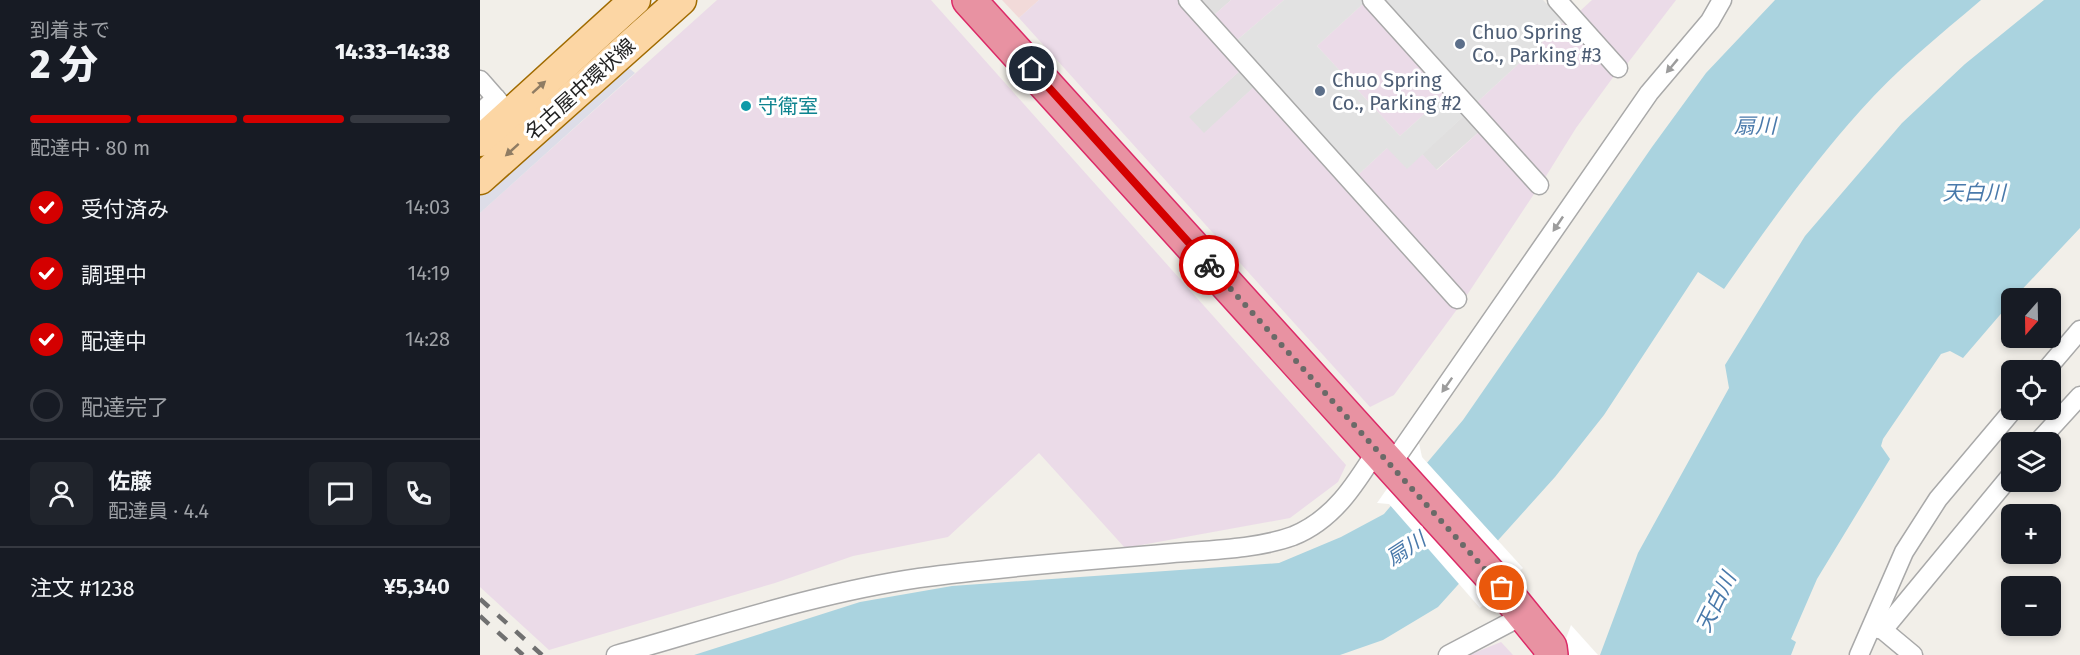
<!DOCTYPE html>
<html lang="ja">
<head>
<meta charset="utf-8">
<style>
  body { margin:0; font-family:"Fira Sans","Noto Sans JP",sans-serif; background:#20242c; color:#f1f3f6; height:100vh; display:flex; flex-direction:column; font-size:22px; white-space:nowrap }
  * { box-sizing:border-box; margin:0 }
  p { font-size:20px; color:#9ea1a6 }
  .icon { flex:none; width:33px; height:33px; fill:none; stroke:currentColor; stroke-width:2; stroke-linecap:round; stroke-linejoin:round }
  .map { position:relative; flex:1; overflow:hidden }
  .panel { display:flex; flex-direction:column; background:#171b24; width:480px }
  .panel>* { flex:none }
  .needle { width:39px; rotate:200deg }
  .controls { position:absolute; left:1521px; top:288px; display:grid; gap:12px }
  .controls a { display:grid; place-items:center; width:60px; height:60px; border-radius:9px; background:#171b24; box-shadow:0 3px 9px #0003; font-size:30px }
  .pin { position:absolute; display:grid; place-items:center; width:51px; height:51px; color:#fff; margin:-26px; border:3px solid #fff; border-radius:50%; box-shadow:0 2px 6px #0007 }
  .courier { position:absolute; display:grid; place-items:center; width:60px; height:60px; margin:-30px; border:4px solid #d40000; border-radius:50%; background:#fff; color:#222; box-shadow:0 2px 8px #0007 }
  .overview em { font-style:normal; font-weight:800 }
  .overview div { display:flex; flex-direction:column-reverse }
  .overview { display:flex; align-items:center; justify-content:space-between; height:102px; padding:0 30px }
  h1 { font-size:39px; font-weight:800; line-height:45px }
  .bar { display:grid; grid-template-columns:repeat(4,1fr); gap:9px 6px; align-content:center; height:72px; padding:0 30px }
  .bar i { height:8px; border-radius:4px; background:#363941 }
  .bar .on { background:#d40000 }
  .bar p { grid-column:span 4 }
  .line { display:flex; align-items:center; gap:15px; padding:0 30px; border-top:2px solid #363941 }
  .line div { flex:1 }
  .round { display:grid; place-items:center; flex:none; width:63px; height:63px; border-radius:9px; background:#20242c }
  ol { padding:0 30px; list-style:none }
  li { display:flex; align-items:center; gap:18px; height:66px }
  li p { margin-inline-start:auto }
  li .icon { padding:6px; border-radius:50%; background:#d40000; color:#fff; stroke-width:4 }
  li:last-child { color:#9ea1a6 }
  li i { width:33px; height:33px; border:3px solid #363941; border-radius:50% }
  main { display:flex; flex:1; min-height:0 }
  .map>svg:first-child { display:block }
</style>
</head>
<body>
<main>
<section class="panel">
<div class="overview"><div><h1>2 分</h1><p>到着まで</p></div><em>14:33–14:38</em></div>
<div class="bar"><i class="on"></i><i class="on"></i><i class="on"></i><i></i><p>配達中 · 80 m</p></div>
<ol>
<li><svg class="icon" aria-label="check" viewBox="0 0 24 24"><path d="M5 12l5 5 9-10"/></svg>受付済み<p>14:03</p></li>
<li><svg class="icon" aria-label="check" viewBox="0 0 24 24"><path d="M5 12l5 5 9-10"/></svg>調理中<p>14:19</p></li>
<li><svg class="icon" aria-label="check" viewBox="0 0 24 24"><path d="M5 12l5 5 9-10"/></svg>配達中<p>14:28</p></li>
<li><i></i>配達完了</li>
</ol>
<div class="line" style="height:108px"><a class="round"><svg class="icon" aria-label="person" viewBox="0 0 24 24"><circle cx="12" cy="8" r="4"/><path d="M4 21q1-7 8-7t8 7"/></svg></a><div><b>佐藤</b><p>配達員 · 4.4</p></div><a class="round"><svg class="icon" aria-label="chat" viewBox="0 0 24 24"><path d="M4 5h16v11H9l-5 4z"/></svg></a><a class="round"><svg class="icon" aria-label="phone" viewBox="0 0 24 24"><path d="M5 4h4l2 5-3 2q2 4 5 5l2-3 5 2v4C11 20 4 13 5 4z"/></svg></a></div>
<div class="line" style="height:78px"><div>注文 #1238</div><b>¥5,340</b></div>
</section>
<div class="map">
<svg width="1600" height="655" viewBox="0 0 1600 655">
  <rect width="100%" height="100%" fill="#f2efe9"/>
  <g fill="#e0dfdf">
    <path d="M719 0H751L733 16Z"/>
    <path d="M762 69 776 85 724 134 708 117Z"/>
    <path d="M986 114 1001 130 956 170 942 154Z"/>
  </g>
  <path fill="#f2dad9" d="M522 0H559L539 18Z"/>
  <g fill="#ebdbe8">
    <path d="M237 0H451L866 465 858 482 810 518 645 548 559 453 468 537 373 556 295 583 69 650 0 587V213Z"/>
    <path d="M559 0H699L762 69 709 117 724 133 776 85 978 308 914 395 890 407 539 18Z"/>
    <path d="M751 0H804L756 41 733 16Z"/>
    <path d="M1112 0H1196L1147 64 1099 12Z"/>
    <path d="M885 2 968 93 920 136 837 46Z"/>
    <path d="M1084 22 1134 76 1096 128 1063 181 994 105Z"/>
    <path d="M1001 130 1056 191 987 295 878 175 908 147 927 168 942 154 957 170Z"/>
    <path d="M1021 642 1033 655H989Z"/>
  </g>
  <g fill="#e2e2e2">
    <path d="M804 0H883L885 2 837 46 920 136 968 93 986 114 927 169 907 148 878 175 756 41Z"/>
    <path d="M900 0H1063L1084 22 994 105Z"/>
  </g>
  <path fill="#dddde8" d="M143 68 150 69 155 73 0 213V194L137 71Z"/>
  <g fill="#aad3df">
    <path d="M1295 0H1501C1460 35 1416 70 1380 111 1329 168 1287 227 1244 289L1218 272 1124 415 1075 477 958 607 903 640 860 655H214L380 602 472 586 799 563 861 537 904 514 983 420 1172 147 1226 73Z"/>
    <path d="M1564 0H1600V228L1534 298H1532L1531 302 1483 358 1470 351 1461 354 1403 439 1401 446 1410 459 1337 579 1311 639 1316 642 1311 655H1120L1158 553 1249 388 1245 365 1325 236 1422 123 1485 64Z"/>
  </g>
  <g fill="#fff">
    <path d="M939 443 942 457 1043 568 1000 608 909 504 897 503Z"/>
    <path d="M1091 625 1118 655H1080Z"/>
  </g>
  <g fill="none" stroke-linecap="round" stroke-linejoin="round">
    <g stroke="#a9a9a9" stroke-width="21">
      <g id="street">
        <path d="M708 0 977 299"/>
        <path d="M892 0 1059 185"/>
        <path d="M1077 0 1138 68"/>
        <path d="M0 80 30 114"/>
        <path d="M0 113 16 98"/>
        <path d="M1566 370 1600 330"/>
        <path d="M1558 442 1600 396"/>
        <path d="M911 465 1169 93 1230 21 1242 0"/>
        <path d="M1393 628 1403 630 1433 655"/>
        <path d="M1403 630 1532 474"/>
        <path d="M136 655C236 627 336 593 439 578 520 567 602 561 683 554 723 550 775 550 813 536 853 520 875 485 897 450"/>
        <path d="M968 655 1044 615"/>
        <path d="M1379 655 1424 552 1458 499 1533 410"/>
      </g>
    </g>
    <g stroke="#a06b00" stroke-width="33">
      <g id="primary">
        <path d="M0 141 155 0"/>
        <path d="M0 179 201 0"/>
      </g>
    </g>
    <g stroke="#dc2a67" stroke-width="36">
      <path id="highway" d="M489 0 1022 588 1070 647 1071 655"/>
    </g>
    <use href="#street" stroke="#fff" stroke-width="18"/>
    <use href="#primary" stroke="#fcd6a4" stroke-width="30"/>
    <use href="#highway" stroke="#e892a2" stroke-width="33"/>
    <g stroke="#707070" stroke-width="4.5" stroke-dasharray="12 12" stroke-linecap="butt">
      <path d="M0 599 62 655"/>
      <path d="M0 616 43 655"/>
    </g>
  </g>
  <defs><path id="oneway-solid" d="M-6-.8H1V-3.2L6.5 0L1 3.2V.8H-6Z" transform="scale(1.5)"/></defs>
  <g fill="#9c9c9c">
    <use href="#oneway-solid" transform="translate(1192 66) rotate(130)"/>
    <use href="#oneway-solid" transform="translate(1078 224) rotate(124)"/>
    <use href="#oneway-solid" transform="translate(967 385) rotate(125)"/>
  </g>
  <g fill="#8f7c63">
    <use href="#oneway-solid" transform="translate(59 87) rotate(-42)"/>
    <use href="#oneway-solid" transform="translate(32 150) rotate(138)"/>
  </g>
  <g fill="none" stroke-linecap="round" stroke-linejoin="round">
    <path stroke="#6b6a68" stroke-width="6" stroke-dasharray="0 10.8" d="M729 265 1022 588"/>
    <path stroke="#d40000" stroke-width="8" d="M552 69 729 265"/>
  </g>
  <g fill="#5c6f8a" stroke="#fff" stroke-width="2">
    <circle cx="980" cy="44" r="6"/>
    <circle cx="840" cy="91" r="6"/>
  </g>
  <circle fill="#0f9aa8" stroke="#fff" stroke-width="2" cx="266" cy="106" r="6"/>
  <g text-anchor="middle" stroke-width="6" stroke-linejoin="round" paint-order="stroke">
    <g font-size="20" fill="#4e5e75" stroke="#fff" text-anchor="start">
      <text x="992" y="39">Chuo Spring<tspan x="992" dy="23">Co., Parking #3</tspan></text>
      <text x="852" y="87">Chuo Spring<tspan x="852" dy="23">Co., Parking #2</tspan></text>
    </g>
    <g font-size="20" fill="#222" stroke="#fff">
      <text transform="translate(100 89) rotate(-42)" y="7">名古屋中環状線</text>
    </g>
    <g font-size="20" fill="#0d838f" stroke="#fff" text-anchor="start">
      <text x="278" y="113">守衛室</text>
    </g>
    <g font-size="21" font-style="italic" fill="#4a7aab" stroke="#fff">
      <text x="1275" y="133">扇川</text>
      <text x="1494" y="200">天白川</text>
      <text transform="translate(926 549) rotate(-33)" y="7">扇川</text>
      <text transform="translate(1236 602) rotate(-64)" y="7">天白川</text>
    </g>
  </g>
</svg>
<div class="controls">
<a><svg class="needle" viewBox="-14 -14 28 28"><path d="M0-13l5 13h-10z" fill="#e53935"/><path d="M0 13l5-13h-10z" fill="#9ea1a6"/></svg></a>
<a><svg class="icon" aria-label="locate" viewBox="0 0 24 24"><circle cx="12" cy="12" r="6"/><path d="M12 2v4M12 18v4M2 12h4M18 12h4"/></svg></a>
<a><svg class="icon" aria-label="layers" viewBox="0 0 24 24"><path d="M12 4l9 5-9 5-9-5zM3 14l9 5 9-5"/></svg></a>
<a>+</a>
<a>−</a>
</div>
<div class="pin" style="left:1022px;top:588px;background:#ea580c"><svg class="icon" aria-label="bag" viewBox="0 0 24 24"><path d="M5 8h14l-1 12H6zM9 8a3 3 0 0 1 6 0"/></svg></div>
<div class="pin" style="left:552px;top:69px;background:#1f2937"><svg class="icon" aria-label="home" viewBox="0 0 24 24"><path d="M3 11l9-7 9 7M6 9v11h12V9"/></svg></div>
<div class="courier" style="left:729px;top:265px"><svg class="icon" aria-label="bike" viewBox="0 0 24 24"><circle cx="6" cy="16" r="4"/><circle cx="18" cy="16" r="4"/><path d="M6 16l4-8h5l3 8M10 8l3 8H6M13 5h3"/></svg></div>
</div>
</main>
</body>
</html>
